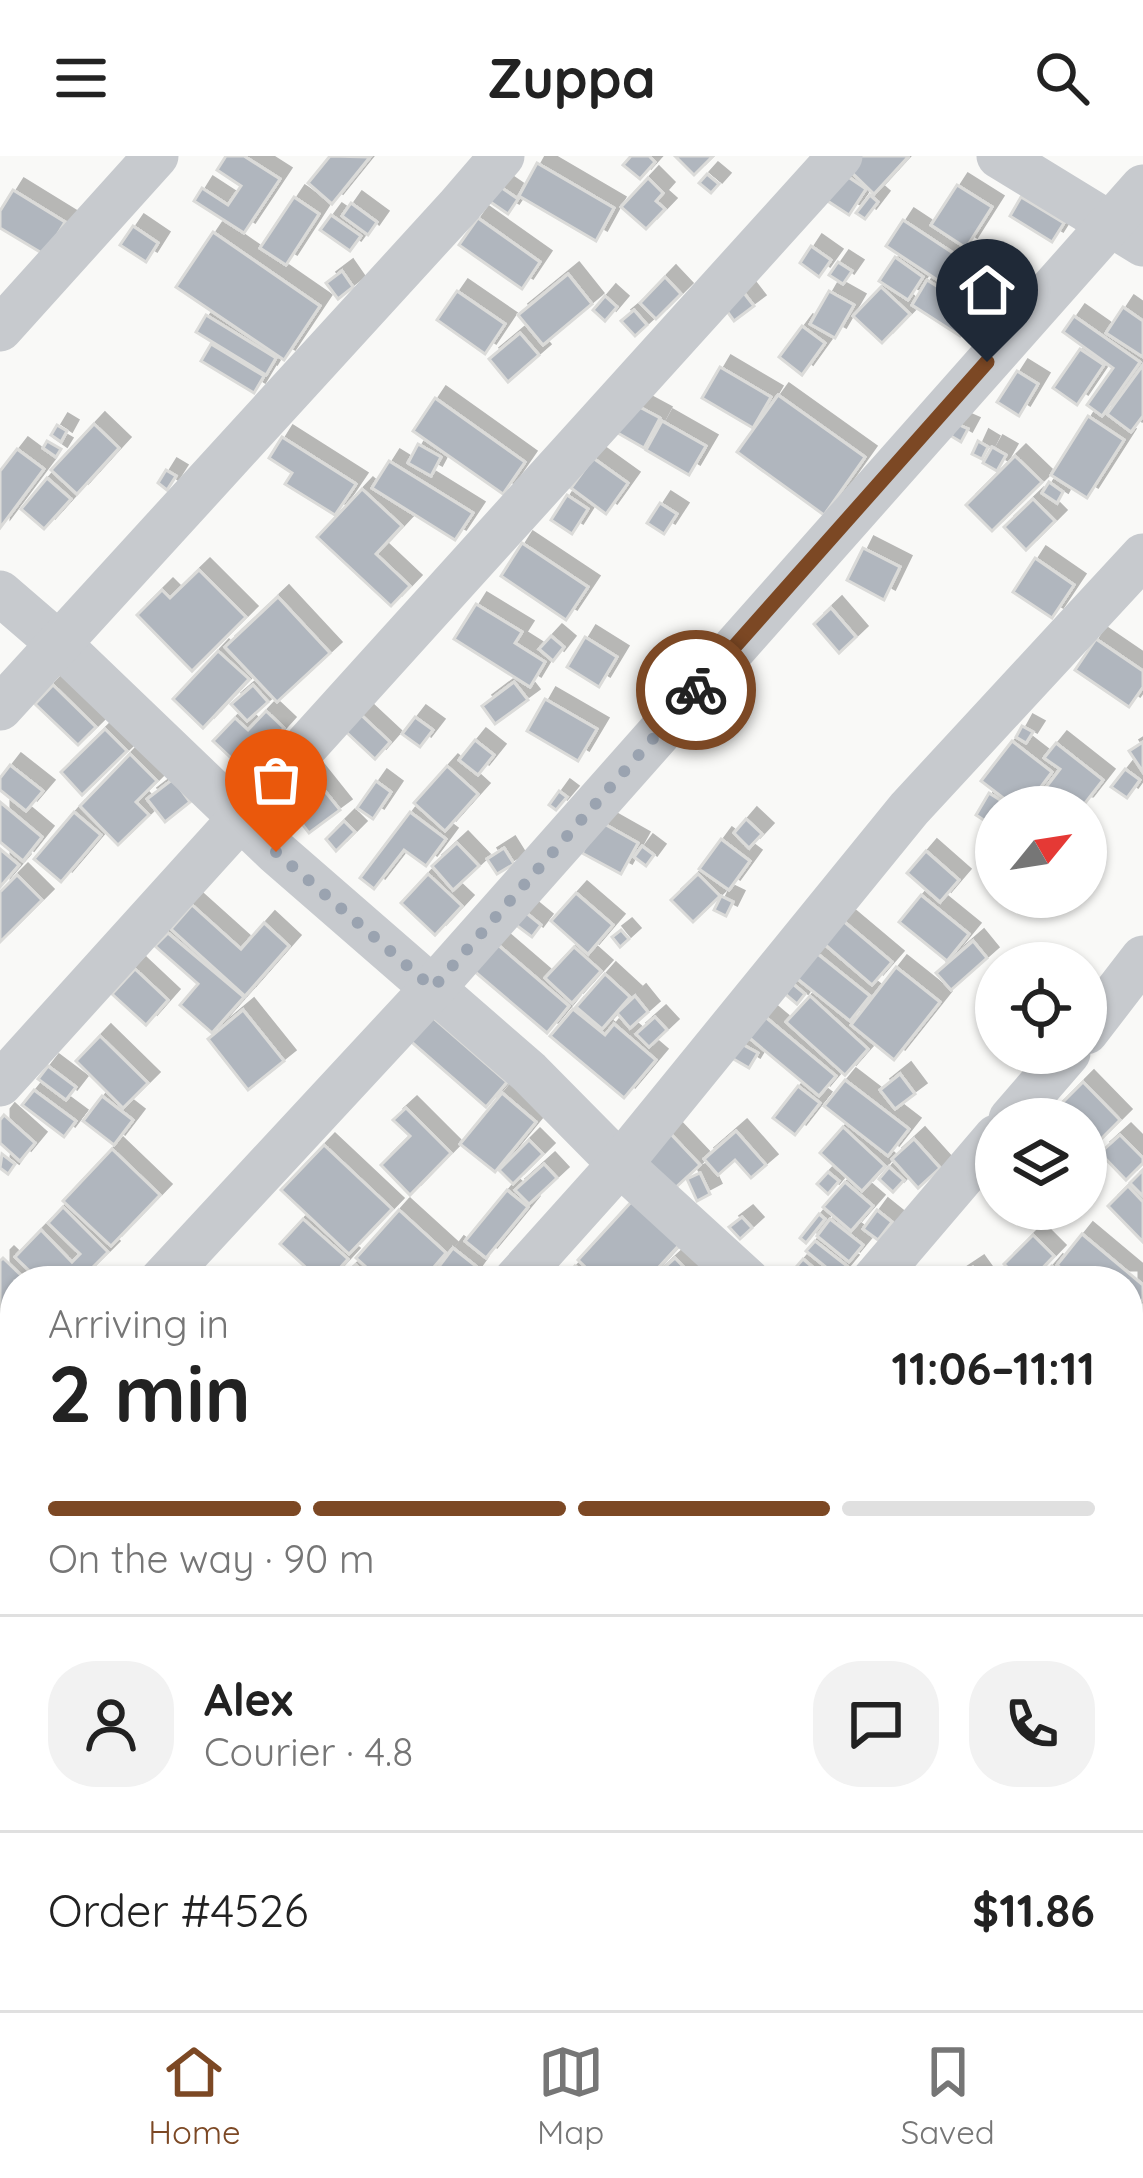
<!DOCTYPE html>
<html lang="en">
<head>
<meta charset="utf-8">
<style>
  body { margin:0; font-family:Quicksand,sans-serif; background:#f2f2f2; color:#222; height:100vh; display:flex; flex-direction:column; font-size:45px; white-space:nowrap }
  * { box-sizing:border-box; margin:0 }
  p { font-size:39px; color:#767676 }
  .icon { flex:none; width:66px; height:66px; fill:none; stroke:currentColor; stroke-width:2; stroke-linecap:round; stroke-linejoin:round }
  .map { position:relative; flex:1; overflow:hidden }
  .side { position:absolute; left:0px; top:1110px; width:1143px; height:744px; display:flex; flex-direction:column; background:#fff; border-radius:48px 48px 0 0; box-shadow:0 3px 9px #0004 }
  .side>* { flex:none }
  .needle { width:78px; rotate:60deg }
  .controls { position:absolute; left:975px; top:630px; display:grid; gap:24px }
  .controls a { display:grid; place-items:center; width:132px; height:132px; border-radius:50%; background:#fff; box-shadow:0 3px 9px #0004; font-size:60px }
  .pin { position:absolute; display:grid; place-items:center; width:102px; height:102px; color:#fff; margin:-123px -51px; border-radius:50% 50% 50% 0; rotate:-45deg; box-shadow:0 0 12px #0007 }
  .pin .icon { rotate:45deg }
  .courier { position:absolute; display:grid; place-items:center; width:120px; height:120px; margin:-60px; border:9px solid #7c4824; border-radius:50%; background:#fff; color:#222; box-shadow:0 3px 15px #0007 }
  .overview em { font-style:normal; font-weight:700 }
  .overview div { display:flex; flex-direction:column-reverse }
  .overview { display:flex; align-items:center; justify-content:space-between; height:204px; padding:0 48px }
  h1 { font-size:78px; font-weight:700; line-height:90px }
  .bar { display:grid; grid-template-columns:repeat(4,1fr); gap:18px 12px; align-content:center; height:144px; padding:0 48px }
  .bar i { height:15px; border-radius:9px; background:#e0e0e0 }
  .bar .on { background:#7c4824 }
  .bar p { grid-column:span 4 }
  .line { display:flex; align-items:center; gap:30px; padding:0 48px; border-top:3px solid #e0e0e0 }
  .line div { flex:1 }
  .round { display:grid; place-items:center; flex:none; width:126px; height:126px; border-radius:48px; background:#f2f2f2 }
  header { display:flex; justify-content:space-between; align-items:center; height:156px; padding:0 48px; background:#fff; font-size:54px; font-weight:700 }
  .menu { display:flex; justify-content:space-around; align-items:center; height:168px; border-top:3px solid #e0e0e0; background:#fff; font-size:33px; color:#767676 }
  .menu a { display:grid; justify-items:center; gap:6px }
  .menu .on { color:#7c4824 }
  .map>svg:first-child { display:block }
</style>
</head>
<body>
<header><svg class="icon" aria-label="menu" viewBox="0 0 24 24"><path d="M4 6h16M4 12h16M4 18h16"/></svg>Zuppa<svg class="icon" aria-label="search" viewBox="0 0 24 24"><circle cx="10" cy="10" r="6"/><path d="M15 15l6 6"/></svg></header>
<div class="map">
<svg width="1143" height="1854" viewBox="0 0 1143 1854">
  <defs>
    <filter id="shadow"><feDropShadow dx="11" dy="-11" stdDeviation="0" flood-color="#0004"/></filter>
  </defs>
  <rect width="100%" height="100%" fill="#f9f9f7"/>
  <g fill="#b0b6be" stroke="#dbdbd9" stroke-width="3" filter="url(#shadow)">
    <path d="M226 0H244L280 23 244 77 194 45 202 32 228 49 241 30 217 14Z"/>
    <path d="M330 0 370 1 332 48 308 27Z"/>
    <path d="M631 0H649L655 6 640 23 623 9Z"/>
    <path d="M675 0H713L694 19Z"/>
    <path d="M851 0H907L908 1 874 38 843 8Z"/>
    <path d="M537 7 614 52 596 85 519 40Z"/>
    <path d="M841 16 866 33 849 59 823 42Z"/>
    <path d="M707 18 719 28 711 37 699 27Z"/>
    <path d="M648 22 663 37 656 45 665 53 646 73 621 51Z"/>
    <path d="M957 29 992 51 966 92 931 69Z"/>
    <path d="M499 30 518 43 508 58 489 45Z"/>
    <path d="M13 34 65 66 45 99 0 72V55Z"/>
    <path d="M870 39 878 46 865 63 856 57Z"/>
    <path d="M294 41 319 58 286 109 260 92Z"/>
    <path d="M1021 41 1064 67 1052 86 1010 60Z"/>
    <path d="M351 47 377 66 368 79 342 60Z"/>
    <path d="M331 59 361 80 350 95 320 74Z"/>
    <path d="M478 62 540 106 522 133 459 89Z"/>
    <path d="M903 64 959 101 942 127 886 90Z"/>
    <path d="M133 70 158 87 146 106 120 89Z"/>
    <path d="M213 76 320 150 284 204 176 131Z"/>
    <path d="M811 90 831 104 819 121 800 107Z"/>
    <path d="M895 101 923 121 908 144 879 125Z"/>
    <path d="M838 106 852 115 843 128 829 119Z"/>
    <path d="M342 115 353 131 338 143 326 127Z"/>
    <path d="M568 118 592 148 543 189 518 159Z"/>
    <path d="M665 121 681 138 656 163 640 147Z"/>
    <path d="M927 124 975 154 960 180 912 149Z"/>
    <path d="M881 131 910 158 882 187 853 160Z"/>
    <path d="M740 132 754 150 734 165 721 147Z"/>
    <path d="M457 135 505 168 485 198 437 164Z"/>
    <path d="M829 135 854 149 835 182 810 168Z"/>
    <path d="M605 140 617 151 605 165 593 154Z"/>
    <path d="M1123 151 1143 165V201L1106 177Z"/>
    <path d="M634 154 647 169 635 180 621 165Z"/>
    <path d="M206 159 276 202 266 219 196 176Z"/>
    <path d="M1074 160 1140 206 1102 260 1087 249 1113 212 1063 176Z"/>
    <path d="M802 170 825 187 802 219 779 201Z"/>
    <path d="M520 177 539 199 508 226 489 203Z"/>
    <path d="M211 188 264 220 254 237 201 205Z"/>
    <path d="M1080 193 1104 209 1077 249 1053 232Z"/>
    <path d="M1143 209V260L1131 276 1107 258Z"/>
    <path d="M720 211 771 241 753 272 702 242Z"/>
    <path d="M1017 215 1038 228 1019 260 997 246Z"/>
    <path d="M778 239 865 301 824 359 737 296Z"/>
    <path d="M435 242 525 306 503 338 413 275Z"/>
    <path d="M632 247 660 262 644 292 616 276Z"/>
    <path d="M1088 260 1124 284 1087 342 1051 319Z"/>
    <path d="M662 265 706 290 689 319 646 294Z"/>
    <path d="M94 268 119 292 77 338 51 314Z"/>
    <path d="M957 268 968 273 961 286 951 280Z"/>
    <path d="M57 269 67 275 61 286 51 279Z"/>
    <path d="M282 281 356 328 335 359 285 328 292 317 269 302Z"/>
    <path d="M47 285 61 293 56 301 43 292Z"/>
    <path d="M978 285 988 291 982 303 972 298Z"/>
    <path d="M418 288 441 301 431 320 408 307Z"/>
    <path d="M992 291 1006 299 997 315 983 307Z"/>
    <path d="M17 293 44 313 0 372V315Z"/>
    <path d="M1015 300 1042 326 992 375 966 349Z"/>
    <path d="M593 302 628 327 606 358 571 332Z"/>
    <path d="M389 305 473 357 455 384 372 332Z"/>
    <path d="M166 314 176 320 167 334 158 327Z"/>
    <path d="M47 322 71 343 44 373 21 353Z"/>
    <path d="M1049 326 1063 336 1057 347 1042 337Z"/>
    <path d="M362 333 402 370 376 398 410 430 391 450 317 381Z"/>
    <path d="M567 339 588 353 572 378 551 364Z"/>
    <path d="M1033 343 1055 365 1026 394 1004 371Z"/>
    <path d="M660 347 677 358 664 378 647 367Z"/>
    <path d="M522 387 588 431 566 464 501 420Z"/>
    <path d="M863 392 900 411 884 444 847 424Z"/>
    <path d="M1035 402 1074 429 1052 462 1013 436Z"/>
    <path d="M199 414 246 461 192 515 137 459 162 434 170 442Z"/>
    <path d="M278 441 330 497 277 546 225 491Z"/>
    <path d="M476 448 522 476 515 487 545 506 530 531 454 483Z"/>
    <path d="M831 452 856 481 839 497 814 468Z"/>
    <path d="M551 480 564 491 553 505 539 493Z"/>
    <path d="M585 481 617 501 599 531 567 511Z"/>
    <path d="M1096 483 1143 515V531L1129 551 1075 514Z"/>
    <path d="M218 495 249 523 203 572 173 543Z"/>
    <path d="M655 521 667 528 660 540 648 533Z"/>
    <path d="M514 526 528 544 495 568 482 550Z"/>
    <path d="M53 529 96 571 78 589 35 548Z"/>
    <path d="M253 529 268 546 247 565 231 548Z"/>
    <path d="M545 543 597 573 578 605 527 575Z"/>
    <path d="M703 546 718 561 705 575 690 561Z"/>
    <path d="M266 555 284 572 245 615 213 585 235 562 248 574Z"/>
    <path d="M360 558 390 586 375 603 345 575Z"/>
    <path d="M415 561 433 574 420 591 402 578Z"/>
    <path d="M1022 570 1033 576 1026 587 1016 581Z"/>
    <path d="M105 573 127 595 82 639 61 616Z"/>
    <path d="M475 584 494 599 478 619 459 604Z"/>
    <path d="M1012 585 1052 616 1026 651H1015L981 625Z"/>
    <path d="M1143 586V616L1129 595Z"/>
    <path d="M1056 587 1103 624 1082 651H1031L1060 613 1044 602Z"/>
    <path d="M130 598 157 625 136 646 149 659 118 689 80 650Z"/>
    <path d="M10 609 43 635 26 655 0 634V622Z"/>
    <path d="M447 610 478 638 445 675 414 647Z"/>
    <path d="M1125 613 1140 624 1127 642 1111 631Z"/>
    <path d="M312 619 340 654 309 677 282 642Z"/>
    <path d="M173 623 190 646 165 666 147 643Z"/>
    <path d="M376 625 391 636 373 663 357 652Z"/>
    <path d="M559 635 567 641 556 654 549 649Z"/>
    <path d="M989 637 1011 651H996V672L976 659Z"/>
    <path d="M0 646 42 681 23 705 0 686Z"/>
    <path d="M74 656 101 679 61 726 34 703Z"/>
    <path d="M410 656 446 683 426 710 404 694 374 733 360 722Z"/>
    <path d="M746 663 762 678 749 692 734 677Z"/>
    <path d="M344 665 355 676 336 695 326 683Z"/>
    <path d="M599 665 638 687 621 718 582 697Z"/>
    <path d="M721 683 750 705 729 734 699 713Z"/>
    <path d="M457 687 479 710 453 734 432 710Z"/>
    <path d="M642 690 654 699 646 710 634 701Z"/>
    <path d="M504 692 514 708 497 718 487 703Z"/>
    <path d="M0 693 19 709 0 731Z"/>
    <path d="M926 695 959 724 940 746 907 717Z"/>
    <path d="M428 718 462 750 435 779 401 747Z"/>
    <path d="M698 718 720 740 693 766 671 744Z"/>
    <path d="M17 719 42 744 0 786V736Z"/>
    <path d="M576 737 613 769 588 798 551 765Z"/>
    <path d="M921 739 969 778 947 805 899 766Z"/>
    <path d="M721 740 733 746 726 760 714 754Z"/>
    <path d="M192 749 241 793 264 767 289 790 245 840 171 773Z"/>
    <path d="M525 756 541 769 532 781 516 769Z"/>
    <path d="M842 764 892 806 872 829 822 786Z"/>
    <path d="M621 774 629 783 620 791 612 781Z"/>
    <path d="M168 777 244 841 212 877 180 849 198 828 155 790Z"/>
    <path d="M490 782 569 850 547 877 467 809Z"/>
    <path d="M973 785 987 802 951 834 936 817Z"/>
    <path d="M574 791 601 815 572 847 545 822Z"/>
    <path d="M814 795 870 840 850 865 794 820Z"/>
    <path d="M896 811 940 846 894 904 851 869Z"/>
    <path d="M135 813 168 844 146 869 112 838Z"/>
    <path d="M605 818 630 841 602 873 576 851Z"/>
    <path d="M793 828 805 838 797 848 785 838Z"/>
    <path d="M635 840 648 856 630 872 617 857Z"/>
    <path d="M810 840 868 893 845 919 786 866Z"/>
    <path d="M573 853 605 879 614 868 656 904 624 942 550 880Z"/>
    <path d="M243 854 284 905 248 934 208 883Z"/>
    <path d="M430 859 507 926 486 951 408 883Z"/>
    <path d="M763 859 836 920 819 940 746 879Z"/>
    <path d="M655 861 667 874 649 891 636 878Z"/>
    <path d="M100 880 148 927 123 952 76 905Z"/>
    <path d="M738 886 758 897 749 912 730 901Z"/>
    <path d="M48 910 76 931 66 944 38 923Z"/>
    <path d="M900 918 915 938 895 953 880 934Z"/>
    <path d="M845 924 909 973 888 1000 824 950Z"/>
    <path d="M1083 926 1120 964 1090 994 1086 990V963H1060L1053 956Z"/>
    <path d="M798 930 820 947 795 979 773 962Z"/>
    <path d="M34 934 76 965 64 981 22 949Z"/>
    <path d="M502 937 536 966 495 1016 460 988Z"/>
    <path d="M102 940 133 964 114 989 83 965Z"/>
    <path d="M406 952 451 997 410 1039 381 1009 410 980 393 964Z"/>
    <path d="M4 959 35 987 20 1005 0 987V964Z"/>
    <path d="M843 971 885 1010 862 1035 820 997Z"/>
    <path d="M665 972 700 1009 674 1033 639 996Z"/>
    <path d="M736 975 766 1009 751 1022 735 1004 718 1019 704 1003Z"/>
    <path d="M1120 979 1143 1002V1007L1126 1024 1100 997Z"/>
    <path d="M914 983 940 1012 918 1032 892 1003Z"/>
    <path d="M529 984 543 998 513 1028 499 1014Z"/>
    <path d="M324 989 392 1053 349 1098 281 1034Z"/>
    <path d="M112 993 160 1039 111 1090 63 1045Z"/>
    <path d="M2 998 15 1008 8 1018 0 1012Z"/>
    <path d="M544 1008 557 1022 529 1048 515 1034Z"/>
    <path d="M889 1011 904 1024 893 1036 879 1023Z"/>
    <path d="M1143 1014V1040L1130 1027Z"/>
    <path d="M828 1016 839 1025 828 1038 817 1028Z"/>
    <path d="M700 1017 710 1038 697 1045 687 1023Z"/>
    <path d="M845 1026 873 1050 851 1075 823 1051Z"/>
    <path d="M1128 1030 1143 1046V1086L1108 1050Z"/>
    <path d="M507 1034 528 1051 486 1102 465 1085Z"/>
    <path d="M633 1044 680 1088 646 1125H600L578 1104Z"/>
    <path d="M63 1051 108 1096 79 1125H40L15 1101 41 1074 72 1106 80 1098 48 1067Z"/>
    <path d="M399 1054 446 1097 422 1125H382L356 1102Z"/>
    <path d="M877 1054 892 1066 878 1084 863 1073Z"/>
    <path d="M819 1058 825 1063 806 1087 800 1082Z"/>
    <path d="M742 1061 752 1072 740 1083 729 1071Z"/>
    <path d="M303 1063 348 1103 328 1125H321L280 1088Z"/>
    <path d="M830 1063 863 1089 849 1106 817 1080Z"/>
    <path d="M1082 1078 1143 1129V1143L1128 1160V1125H1077L1057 1109Z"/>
    <path d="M1033 1079 1054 1100 1030 1125H1021L1004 1108Z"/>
    <path d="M815 1085 847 1110 838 1121 806 1095Z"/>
    <path d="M453 1092 477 1111 467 1125H428Z"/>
    <path d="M3 1102 27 1125H15V1149L0 1165V1105Z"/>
    <path d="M675 1102 697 1125H650Z"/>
    <path d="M803 1103 829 1125H784Z"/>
    <path d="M356 1109 371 1125H339Z"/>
    <path d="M575 1110 593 1125H563Z"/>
    <path d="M1052 1110 1069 1125H1039Z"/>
    <path d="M973 1111 983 1125H956L955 1123Z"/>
    <path d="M0 1203 15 1216V1249L0 1266Z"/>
    <path d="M1128 1323 1143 1338 1128 1354Z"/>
    <path d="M0 1431 14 1445 2 1457 0 1454Z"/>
    <path d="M15 1476V1519L10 1524 0 1514V1490Z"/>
    <path d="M1128 1692 1143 1708V1725L1138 1729 1128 1718Z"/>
    <path d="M1128 1741 1143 1755V1770L1128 1785Z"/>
    <path d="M1143 1815V1838L1131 1826Z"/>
    <path d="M34 1839H60L52 1851Z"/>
    <path d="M69 1839H93L109 1851 107 1854H58Z"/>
    <path d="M250 1839H263L279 1854H236Z"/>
    <path d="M306 1839H331L334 1842 321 1854H312L303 1843Z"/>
    <path d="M400 1839H402L421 1854H388Z"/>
    <path d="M483 1839H526L510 1854H497Z"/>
    <path d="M779 1839H823L840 1854H795Z"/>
    <path d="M959 1839H1011L998 1854H976Z"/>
    <path d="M1029 1839H1044L1057 1853 1013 1854Z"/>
  </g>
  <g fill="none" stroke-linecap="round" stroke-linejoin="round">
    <g stroke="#c7cace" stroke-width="45">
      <path d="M999 0 1143 88"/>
      <path d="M0 173 156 0"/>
      <path d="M0 437 58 487 276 696 529 916 620 1008 748 1125"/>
      <path d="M0 552 459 50 502 0"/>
      <path d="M1086 876 1143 802"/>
      <path d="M0 928 840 0"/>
      <path d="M1011 963 1068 897"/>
      <path d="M161 1125 433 832 1143 31"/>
      <path d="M515 1125 620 1008 909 653 1143 400"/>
      <path d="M873 1125 996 981"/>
      <path d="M1128 1217 1143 1200"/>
      <path d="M0 1299 15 1283"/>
      <path d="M0 1328 15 1340"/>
      <path d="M1128 1469 1143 1482"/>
      <path d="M1128 1602 1143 1585"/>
      <path d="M0 1699 15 1682"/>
      <path d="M563 1839 579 1854"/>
      <path d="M225 1854 238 1839"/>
      <path d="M903 1854 917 1839"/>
    </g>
  </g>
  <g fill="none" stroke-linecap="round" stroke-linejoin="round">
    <path stroke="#9aa3b0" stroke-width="12" stroke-dasharray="0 21.6" d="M276 696 433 832 696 534"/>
    <path stroke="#7c4824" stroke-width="15" d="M696 534 987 206"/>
  </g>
</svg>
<div class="controls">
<a><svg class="needle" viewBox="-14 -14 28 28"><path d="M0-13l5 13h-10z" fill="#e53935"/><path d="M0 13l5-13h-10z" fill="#767676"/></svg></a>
<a><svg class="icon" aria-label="locate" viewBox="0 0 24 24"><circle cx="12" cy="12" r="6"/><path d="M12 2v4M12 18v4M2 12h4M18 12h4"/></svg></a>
<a><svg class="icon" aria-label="layers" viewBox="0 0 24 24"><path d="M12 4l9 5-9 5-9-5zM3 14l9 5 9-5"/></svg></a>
</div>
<div class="pin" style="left:276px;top:696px;background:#ea580c"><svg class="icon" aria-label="bag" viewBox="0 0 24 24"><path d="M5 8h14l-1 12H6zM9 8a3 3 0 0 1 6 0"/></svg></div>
<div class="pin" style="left:987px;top:206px;background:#1f2937"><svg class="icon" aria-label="home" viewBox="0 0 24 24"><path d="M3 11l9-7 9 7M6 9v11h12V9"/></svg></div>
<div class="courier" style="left:696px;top:534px"><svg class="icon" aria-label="bike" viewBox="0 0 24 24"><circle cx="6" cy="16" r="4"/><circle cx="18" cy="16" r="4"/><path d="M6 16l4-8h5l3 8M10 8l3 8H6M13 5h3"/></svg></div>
<section class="side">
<div class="overview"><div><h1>2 min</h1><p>Arriving in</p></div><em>11:06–11:11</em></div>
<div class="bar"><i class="on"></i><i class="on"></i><i class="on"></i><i></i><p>On the way · 90 m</p></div>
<div class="line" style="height:216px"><a class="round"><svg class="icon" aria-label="person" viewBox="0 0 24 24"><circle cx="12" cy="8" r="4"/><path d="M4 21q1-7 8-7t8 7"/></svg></a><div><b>Alex</b><p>Courier · 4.8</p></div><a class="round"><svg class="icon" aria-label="chat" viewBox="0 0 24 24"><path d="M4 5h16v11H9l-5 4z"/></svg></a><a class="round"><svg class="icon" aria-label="phone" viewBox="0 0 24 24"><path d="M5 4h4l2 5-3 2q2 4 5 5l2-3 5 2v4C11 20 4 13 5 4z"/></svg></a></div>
<div class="line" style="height:156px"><div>Order #4526</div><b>$11.86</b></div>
</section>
</div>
<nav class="menu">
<a class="on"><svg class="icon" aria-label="home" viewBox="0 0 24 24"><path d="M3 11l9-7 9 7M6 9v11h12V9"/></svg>Home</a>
<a><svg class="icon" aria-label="map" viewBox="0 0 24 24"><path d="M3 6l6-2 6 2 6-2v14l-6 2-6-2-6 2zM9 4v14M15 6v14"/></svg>Map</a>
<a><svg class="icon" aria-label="saved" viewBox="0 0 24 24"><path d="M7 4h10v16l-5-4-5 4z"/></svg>Saved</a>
</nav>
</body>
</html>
